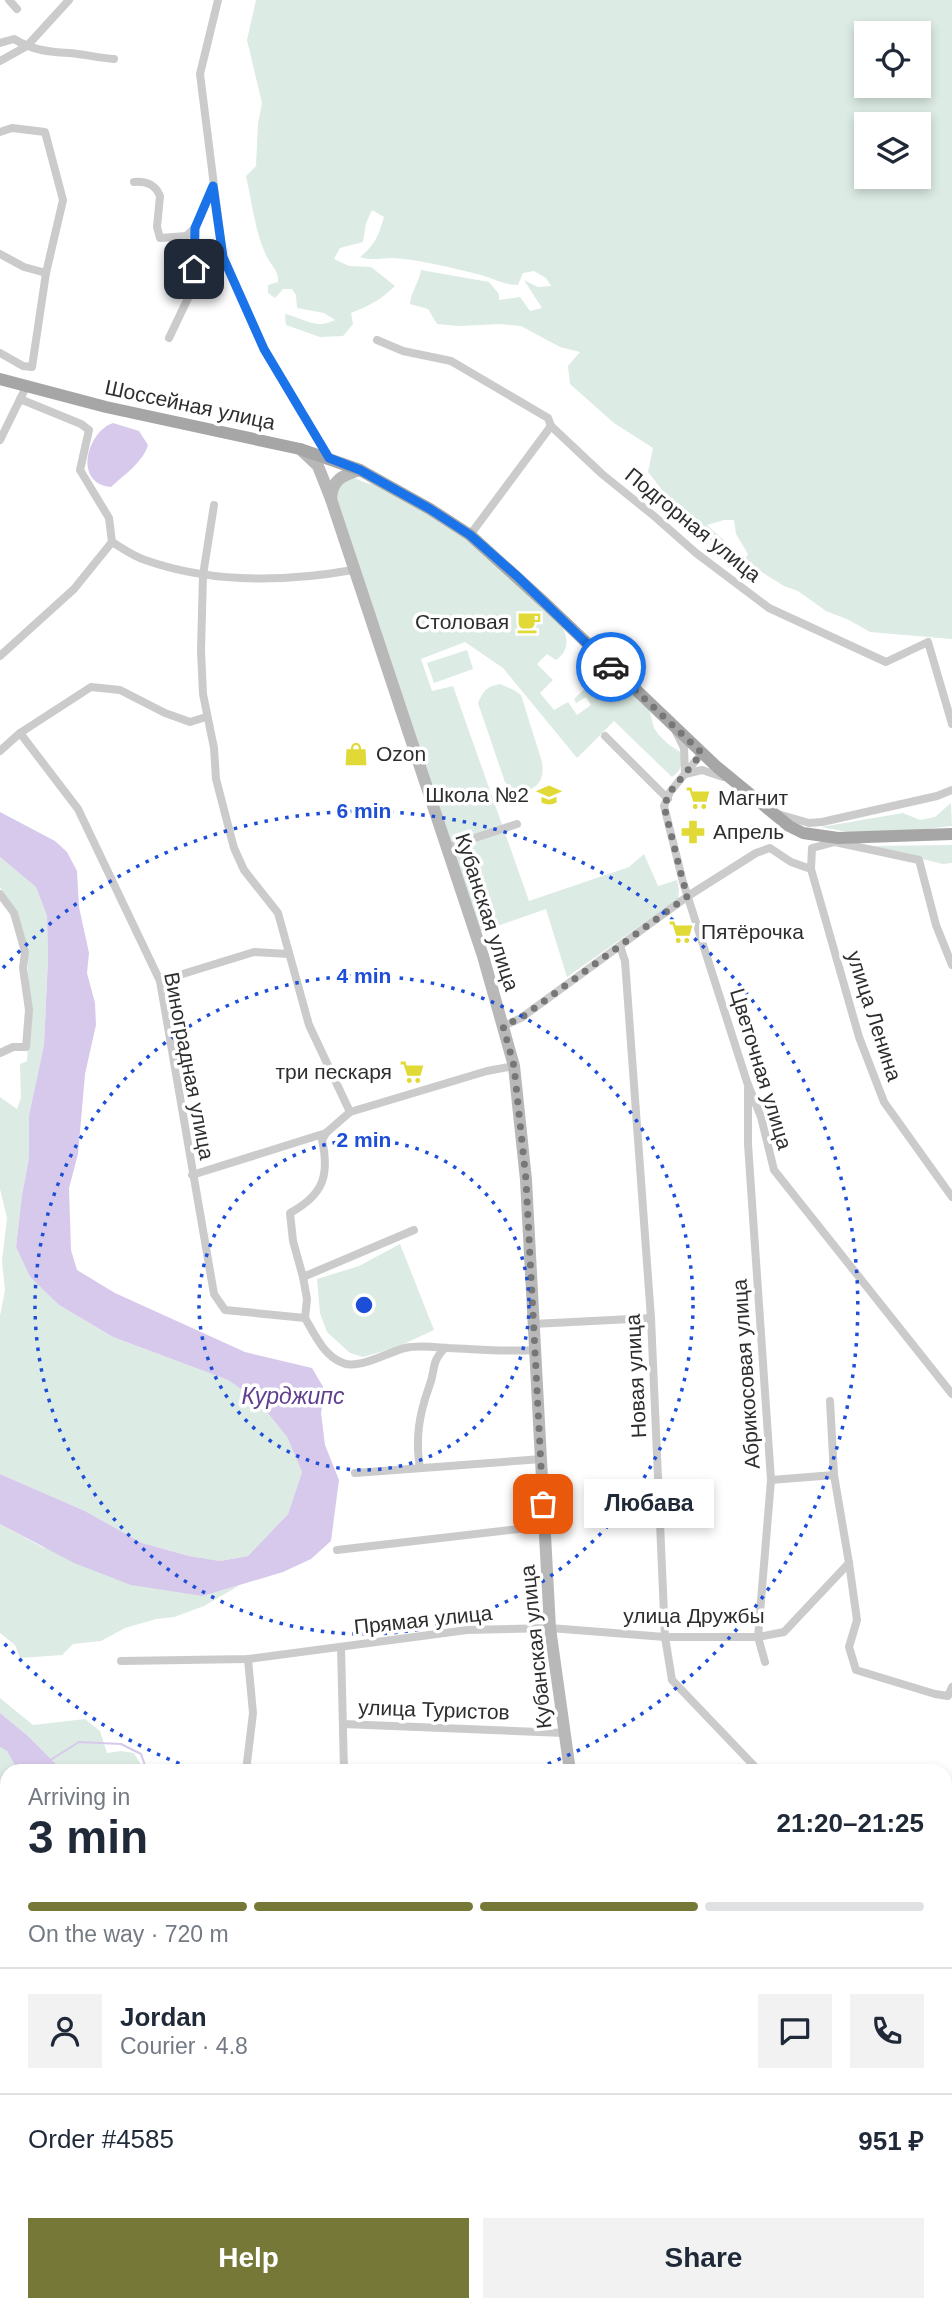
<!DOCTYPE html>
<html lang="en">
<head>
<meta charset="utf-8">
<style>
  body { margin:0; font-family:Arial,sans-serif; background:#f2f2f3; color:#1f2937; height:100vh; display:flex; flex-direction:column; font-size:26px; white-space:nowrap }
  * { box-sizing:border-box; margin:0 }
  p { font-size:23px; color:#747a83 }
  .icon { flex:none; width:38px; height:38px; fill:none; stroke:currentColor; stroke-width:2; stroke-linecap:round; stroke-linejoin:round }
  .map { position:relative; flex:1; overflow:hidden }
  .side { position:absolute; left:0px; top:1764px; width:952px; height:548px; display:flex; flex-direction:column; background:#fff; border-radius:21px 21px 0 0; box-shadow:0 4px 10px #0003 }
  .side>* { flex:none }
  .buttons { position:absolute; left:854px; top:21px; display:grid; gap:14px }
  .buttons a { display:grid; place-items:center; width:77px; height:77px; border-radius:0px; background:#fff; box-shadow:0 4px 10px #0003; font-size:35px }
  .pin { position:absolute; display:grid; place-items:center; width:60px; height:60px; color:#fff; margin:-30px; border-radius:14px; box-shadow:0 4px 10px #0006 }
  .courier { position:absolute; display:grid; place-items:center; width:70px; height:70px; margin:-35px; border:5px solid #1a73e8; border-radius:50%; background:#fff; color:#222; box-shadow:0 2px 9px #0007 }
  .bubble { position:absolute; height:49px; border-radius:0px; background:#fff; box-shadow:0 4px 10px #0003; font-size:23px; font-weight:800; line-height:49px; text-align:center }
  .overview em { font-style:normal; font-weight:800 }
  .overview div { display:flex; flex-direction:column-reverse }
  .overview { display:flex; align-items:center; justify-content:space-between; height:119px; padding:0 28px }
  h1 { font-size:46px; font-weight:800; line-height:52px }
  .bar { display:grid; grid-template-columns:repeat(4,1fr); gap:10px 7px; align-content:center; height:84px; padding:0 28px }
  .bar i { height:9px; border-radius:5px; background:#e0e1e3 }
  .bar .on { background:#767837 }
  .bar p { grid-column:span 4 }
  .line { display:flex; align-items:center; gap:18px; padding:0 28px; border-top:2px solid #e0e1e3 }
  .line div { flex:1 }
  .round { display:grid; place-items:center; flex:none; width:74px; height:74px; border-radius:0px; background:#f2f2f3 }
  .cta { display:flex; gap:14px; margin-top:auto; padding:14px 28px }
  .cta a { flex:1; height:80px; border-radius:0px; background:#767837; color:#fff; font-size:28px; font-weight:800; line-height:80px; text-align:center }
  .cta a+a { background:#f2f2f3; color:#1f2937 }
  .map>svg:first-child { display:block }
</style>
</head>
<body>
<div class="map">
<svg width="952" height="2311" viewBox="0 0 952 2311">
  <rect width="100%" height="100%" fill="#fff"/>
  <g fill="#dcebe4" fill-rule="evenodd">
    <path d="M256 0H952V639L870 632 849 620 826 611 798 591 784 586 744 561 748 554 736 534 734 520H724L707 525 727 543 715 545 667 496 648 472 653 448 614 423 570 384 568 366 580 352 560 347 521 326 500 324 458 326 437 324 428 309 410 304C411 291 419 283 421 270L489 282 499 294V300L520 297 530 311 542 308 524 280 538 287 551 286 546 278 534 271 523 273 518 285C504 285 495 279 481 275 452 268 423 260 393 258 381 258 371 261 360 257 375 245 379 235 384 217L372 210 366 223 363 242 340 248 334 259 349 266 371 267 395 286C382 299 369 306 351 313L353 324 343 336 320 337 286 325 285 314C304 318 315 330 335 320L324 313 297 308 296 295 292 289H283L275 298 268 293V285L278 282C279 271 272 267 267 257 255 233 252 202 246 176L256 166 258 124 262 103 247 40ZM866 33H919V86H866ZM866 124H919V177H866Z"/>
    <path d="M350 476 366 483 379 485 397 494 468 541 559 623C569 635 570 651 556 660L547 654 537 664 553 680 540 693 554 710 568 702 577 715 591 705 586 697 576 703 574 699 595 679 623 684 649 709 654 728 658 734 668 744 680 752C683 763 682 770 672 777L614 721 577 758 503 668 465 642 421 659 432 691 453 686 529 901 629 867 644 854 658 886 677 880 679 890 678 899 567 977 546 909 480 932 335 499 341 479Z"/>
    <path d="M467 650 473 669 434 683 427 663Z"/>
    <path d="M500 684 514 690 521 695 542 762C545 783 536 790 516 793L505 782 478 703C483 691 487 686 500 684Z"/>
    <path d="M951 803 952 826 897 832 854 833 821 827 903 813 920 820 935 817Z"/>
    <path d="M952 845V863L943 864 870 846Z"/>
    <path d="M0 857 36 887 47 916 48 958 44 1045 29 1115V1158L22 1195 16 1247 30 1277 59 1305 113 1337 228 1380 258 1401 287 1437 302 1472 288 1514 248 1556 220 1561 189 1556 142 1543 85 1511 0 1474V1316L5 1290 2 1261 7 1218 0 1189V1097L17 1109 21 1098 20 1064 27 1061 30 1011 27 952 17 914 0 887Z"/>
    <path d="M400 1244 434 1330 397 1347 363 1357 350 1353 327 1332 320 1313 317 1279 359 1266Z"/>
    <path d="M0 1524 42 1547 203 1596 240 1585 204 1606 174 1617 156 1619 125 1628 101 1641 73 1644 62 1655 20 1658 15 1645 0 1633Z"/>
    <path d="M0 1698 33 1725 85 1719 100 1731 107 1753 121 1751 134 1753 141 1765 139 1771H63L28 1736 0 1713Z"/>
    <path d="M0 1747 7 1751 18 1771H7V1943L0 1944Z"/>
    <path d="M7 1982V2199L0 2198V1983Z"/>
    <path d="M0 2234H7V2305H258L262 2311H0Z"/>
    <path d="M305 2305H634L630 2311H308Z"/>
  </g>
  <g fill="#d7c9eb">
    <path d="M113 423 139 431 148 445C143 462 124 475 111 487 72 483 88 431 113 423Z"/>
    <path d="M0 812 55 841 67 852 77 871 79 907 89 953 87 973 95 1003 96 1025 85 1074 78 1154 69 1188 71 1250 77 1270 115 1293 245 1352 312 1368 325 1390 321 1413 325 1445 339 1480 331 1541 311 1559 283 1572 203 1596 131 1585 74 1563 0 1524V1474L85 1511 142 1543 189 1556 220 1561 248 1556 288 1514 302 1472 287 1437 258 1401 228 1380 113 1337 59 1305 30 1277 16 1247 22 1195 29 1158V1115L44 1045 48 958 47 916 36 887 0 857Z"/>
    <path d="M0 1713 28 1736 63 1771H18L7 1751 0 1747Z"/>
  </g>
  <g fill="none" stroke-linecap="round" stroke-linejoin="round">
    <path stroke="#d7c9eb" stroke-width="2" d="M52 1759 79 1742 121 1744 141 1754 147 1771"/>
    <g stroke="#cbcbcb" stroke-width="8">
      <path d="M9 0 17 9"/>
      <path d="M218 0 200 74 223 257 264 350 329 458"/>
      <path d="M0 43 14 39C32 50 48 52 69 53 83 54 99 58 114 59"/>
      <path d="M0 61 27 46 69 0"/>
      <path d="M0 132 12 128 45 132 63 200 46 273 32 367 23 366 0 353"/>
      <path d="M134 182C146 181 155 184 160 196L157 227 160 238 186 236 195 228"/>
      <path d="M0 254 24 267 46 273"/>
      <path d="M169 338 189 296 193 269 195 228 212 189"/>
      <path d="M377 340 403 351 451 361 548 418 551 426 602 474 654 516 696 553 769 608 886 662 928 642 952 724"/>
      <path d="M0 440 27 385"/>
      <path d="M214 505 203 575 201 651 203 694 214 748 216 779 234 848 244 870 278 913 309 1025 350 1112"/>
      <path d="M470 535 551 426"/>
      <path d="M112 542C122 548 133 556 145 560 210 583 285 582 353 570"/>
      <path d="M0 656 74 589 112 542 109 518 80 470 89 430 81 424 20 399"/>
      <path d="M676 732 684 748 685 774 702 770 723 777"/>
      <path d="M20 733 78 809 160 981 214 1294 225 1310 305 1318C315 1335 324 1356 343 1363 359 1370 388 1352 405 1348 419 1345 433 1347 448 1348 476 1349 505 1352 534 1350"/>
      <path d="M605 736 668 799"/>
      <path d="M0 751 20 733 91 687 120 690 165 713 190 722 206 717"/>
      <path d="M702 753 670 792 664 806 683 882 747 1082 761 1117 774 1170 952 1394"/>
      <path d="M778 814 809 823 822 822 937 796 952 790"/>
      <path d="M445 848 517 824"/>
      <path d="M811 869 859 1037 884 1102 952 1197"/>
      <path d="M0 894 14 913 25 952 23 968 29 1010 26 1047H13L0 1053"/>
      <path d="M620 946 625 961 651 1318 665 1637 672 1680 759 1771"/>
      <path d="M160 981 254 952 289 954"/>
      <path d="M504 1026 521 1018 688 896 756 853 770 848 791 862 811 869 812 848 835 842 919 860 936 925 952 965"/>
      <path d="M748 1088V1144L771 1480 758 1637 765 1662"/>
      <path d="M326 1133 322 1140C330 1176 323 1195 290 1213L293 1241 303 1277 414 1230"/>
      <path d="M192 1175 326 1133 350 1112 487 1071 514 1066"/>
      <path d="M303 1277 307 1299 305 1318"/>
      <path d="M533 1324 651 1318"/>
      <path d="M830 1401 834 1475 849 1563 857 1620 849 1647 856 1670 935 1694 948 1696 952 1687"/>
      <path d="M420 1468C415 1439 419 1415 429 1387 436 1370 430 1363 445 1348"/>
      <path d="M355 1473 542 1459"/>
      <path d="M771 1480 834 1475"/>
      <path d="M337 1550 544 1526"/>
      <path d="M341 1647 344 1771"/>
      <path d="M121 1661 248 1659 467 1630 550 1628 665 1637H758L784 1632 849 1563"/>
      <path d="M343 1724 564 1733"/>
      <path d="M246 1771 253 1713 248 1659"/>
      <path d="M945 1828H952"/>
      <path d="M945 1936 952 1937"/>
      <path d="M945 2054 952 2055"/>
      <path d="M945 2170 952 2171"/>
      <path d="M945 2289 952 2290"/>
    </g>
    <g stroke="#b8b8b8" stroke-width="12">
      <path d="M300 449 318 466 331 499 483 956 514 1066 526 1180 550 1628 570 1771"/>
      <path d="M331 499C332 479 343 475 360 470"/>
      <path d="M714 2305 716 2311"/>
    </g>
    <path stroke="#a6a6a6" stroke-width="12" d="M0 379 106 407 300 449 360 470 430 509 470 535 545 603 717 767 789 826 803 833 838 838 952 834"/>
  </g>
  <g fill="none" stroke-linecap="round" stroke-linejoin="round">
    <path stroke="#777" stroke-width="7" stroke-dasharray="0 12.6" d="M543 1504 526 1180 514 1066 503 1026 521 1018 688 896 683 882 664 806 670 792 702 753 611 667"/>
    <path stroke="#1a73e8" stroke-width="9" d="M194 269 195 228 213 186 223 257 264 349 329 458 360 470 430 509 470 535 518 577 611 667"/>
  </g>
  <g fill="none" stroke="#1d4ed8" stroke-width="3.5" stroke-dasharray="3.5 7">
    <circle cx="364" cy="1305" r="165"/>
    <circle cx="364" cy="1305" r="329"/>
    <path d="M199 1771A494 494 0 0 1 3 1642M3 968A494 494 0 1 1 529 1771"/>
  </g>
  <defs>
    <g id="cafe-bare" transform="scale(1.89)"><path d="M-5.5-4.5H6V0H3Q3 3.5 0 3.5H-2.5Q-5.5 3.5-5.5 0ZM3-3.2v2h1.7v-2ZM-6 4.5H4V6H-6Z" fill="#e0d936" stroke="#fff" stroke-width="2.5" paint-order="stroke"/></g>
    <g id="shop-bare" transform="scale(1.89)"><path d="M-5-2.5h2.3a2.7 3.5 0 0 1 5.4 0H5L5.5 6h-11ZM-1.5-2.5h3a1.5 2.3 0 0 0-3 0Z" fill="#e0d936" stroke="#fff" stroke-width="2.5" paint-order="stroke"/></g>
    <g id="school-bare" transform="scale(1.89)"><path d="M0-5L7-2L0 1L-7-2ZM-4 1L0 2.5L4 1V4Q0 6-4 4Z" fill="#e0d936" stroke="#fff" stroke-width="2.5" paint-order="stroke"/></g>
    <g id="supermarket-bare" transform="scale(1.89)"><path d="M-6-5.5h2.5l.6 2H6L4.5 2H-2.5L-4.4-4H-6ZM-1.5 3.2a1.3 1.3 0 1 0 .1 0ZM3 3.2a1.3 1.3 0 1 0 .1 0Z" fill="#e0d936" stroke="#fff" stroke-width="2.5" paint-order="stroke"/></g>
    <g id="pharmacy-bare" transform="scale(1.89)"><path d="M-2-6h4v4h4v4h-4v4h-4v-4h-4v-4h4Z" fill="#e0d936" stroke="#fff" stroke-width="2.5" paint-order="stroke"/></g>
  </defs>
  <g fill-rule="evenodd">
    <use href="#cafe-bare" x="529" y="622"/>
    <use href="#shop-bare" x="356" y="754"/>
    <use href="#school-bare" x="549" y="795"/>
    <use href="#supermarket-bare" x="698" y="798"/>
    <use href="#pharmacy-bare" x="693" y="832"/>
    <use href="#supermarket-bare" x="681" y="932"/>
    <use href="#supermarket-bare" x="412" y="1072"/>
  </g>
  <g text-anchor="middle" stroke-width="7" stroke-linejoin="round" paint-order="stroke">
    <g font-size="21" fill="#2e2e2e" stroke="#fff">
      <text transform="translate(190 405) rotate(12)" y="7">Шоссейная улица</text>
      <text transform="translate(693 525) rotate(39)" y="7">Подгорная улица</text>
      <text transform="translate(487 912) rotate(72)" y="7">Кубанская улица</text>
      <text transform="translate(874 1016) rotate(72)" y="7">улица Ленина</text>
      <text transform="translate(189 1066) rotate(79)" y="7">Виноградная улица</text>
      <text transform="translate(761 1069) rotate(73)" y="7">Цветочная улица</text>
      <text transform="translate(746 1374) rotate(-94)" y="7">Абрикосовая улица</text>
      <text transform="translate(636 1376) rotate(-93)" y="7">Новая улица</text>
      <text x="694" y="1623">улица Дружбы</text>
      <text transform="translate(423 1620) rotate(-6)" y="7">Прямая улица</text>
      <text transform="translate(536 1647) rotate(-96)" y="7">Кубанская улица</text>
      <text transform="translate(434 1710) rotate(2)" y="7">улица Туристов</text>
    </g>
    <g font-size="21" fill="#2e2e2e" stroke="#fff" text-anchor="start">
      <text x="509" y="629" text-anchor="end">Столовая</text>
      <text x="376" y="761">Ozon</text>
      <text x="529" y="802" text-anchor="end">Школа №2</text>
      <text x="718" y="805">Магнит</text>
      <text x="713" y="839">Апрель</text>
      <text x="701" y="939">Пятёрочка</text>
      <text x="392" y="1079" text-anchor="end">три пескаря</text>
    </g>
    <g font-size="23" font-style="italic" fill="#603f8e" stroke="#fff">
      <text x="293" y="1404">Курджипс</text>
    </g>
  </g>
  <circle cx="364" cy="1305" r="10" fill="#1d4ed8" stroke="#fff" stroke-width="3.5"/>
  <g font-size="21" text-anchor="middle" font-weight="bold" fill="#1d4ed8" stroke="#fff" stroke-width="7" stroke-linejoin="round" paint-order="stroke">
    <text x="364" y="818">6 min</text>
    <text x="364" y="983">4 min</text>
    <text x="364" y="1147">2 min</text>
  </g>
</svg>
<div class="buttons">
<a><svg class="icon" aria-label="locate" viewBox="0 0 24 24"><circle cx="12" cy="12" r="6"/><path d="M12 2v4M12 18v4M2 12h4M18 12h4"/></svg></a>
<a><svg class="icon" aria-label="layers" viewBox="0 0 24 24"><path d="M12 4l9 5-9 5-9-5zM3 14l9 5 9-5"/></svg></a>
</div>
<div class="pin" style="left:543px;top:1504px;background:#ea580c"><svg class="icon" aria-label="bag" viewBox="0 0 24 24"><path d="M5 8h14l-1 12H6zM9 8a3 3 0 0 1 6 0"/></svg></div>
<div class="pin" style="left:194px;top:269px;background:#1f2937"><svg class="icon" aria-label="home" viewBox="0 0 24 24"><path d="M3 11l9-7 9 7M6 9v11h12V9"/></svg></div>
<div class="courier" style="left:611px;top:667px"><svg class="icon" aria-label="car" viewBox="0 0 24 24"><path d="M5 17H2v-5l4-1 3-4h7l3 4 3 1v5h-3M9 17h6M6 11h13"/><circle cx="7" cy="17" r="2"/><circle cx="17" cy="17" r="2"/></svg></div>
<div class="bubble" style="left:584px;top:1479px;width:130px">Любава</div>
<section class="side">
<div class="overview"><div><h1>3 min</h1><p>Arriving in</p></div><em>21:20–21:25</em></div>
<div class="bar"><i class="on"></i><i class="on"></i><i class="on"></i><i></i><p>On the way · 720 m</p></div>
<div class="line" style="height:126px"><a class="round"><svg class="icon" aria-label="person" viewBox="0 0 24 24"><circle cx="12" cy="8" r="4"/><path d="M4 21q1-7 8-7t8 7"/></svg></a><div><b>Jordan</b><p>Courier · 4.8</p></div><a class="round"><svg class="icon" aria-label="chat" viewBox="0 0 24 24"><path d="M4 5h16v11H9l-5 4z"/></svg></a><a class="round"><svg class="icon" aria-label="phone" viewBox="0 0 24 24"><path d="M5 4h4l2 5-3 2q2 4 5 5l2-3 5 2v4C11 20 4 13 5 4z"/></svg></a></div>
<div class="line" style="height:91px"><div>Order #4585</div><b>951 ₽</b></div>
<div class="cta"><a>Help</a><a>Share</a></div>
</section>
</div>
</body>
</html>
